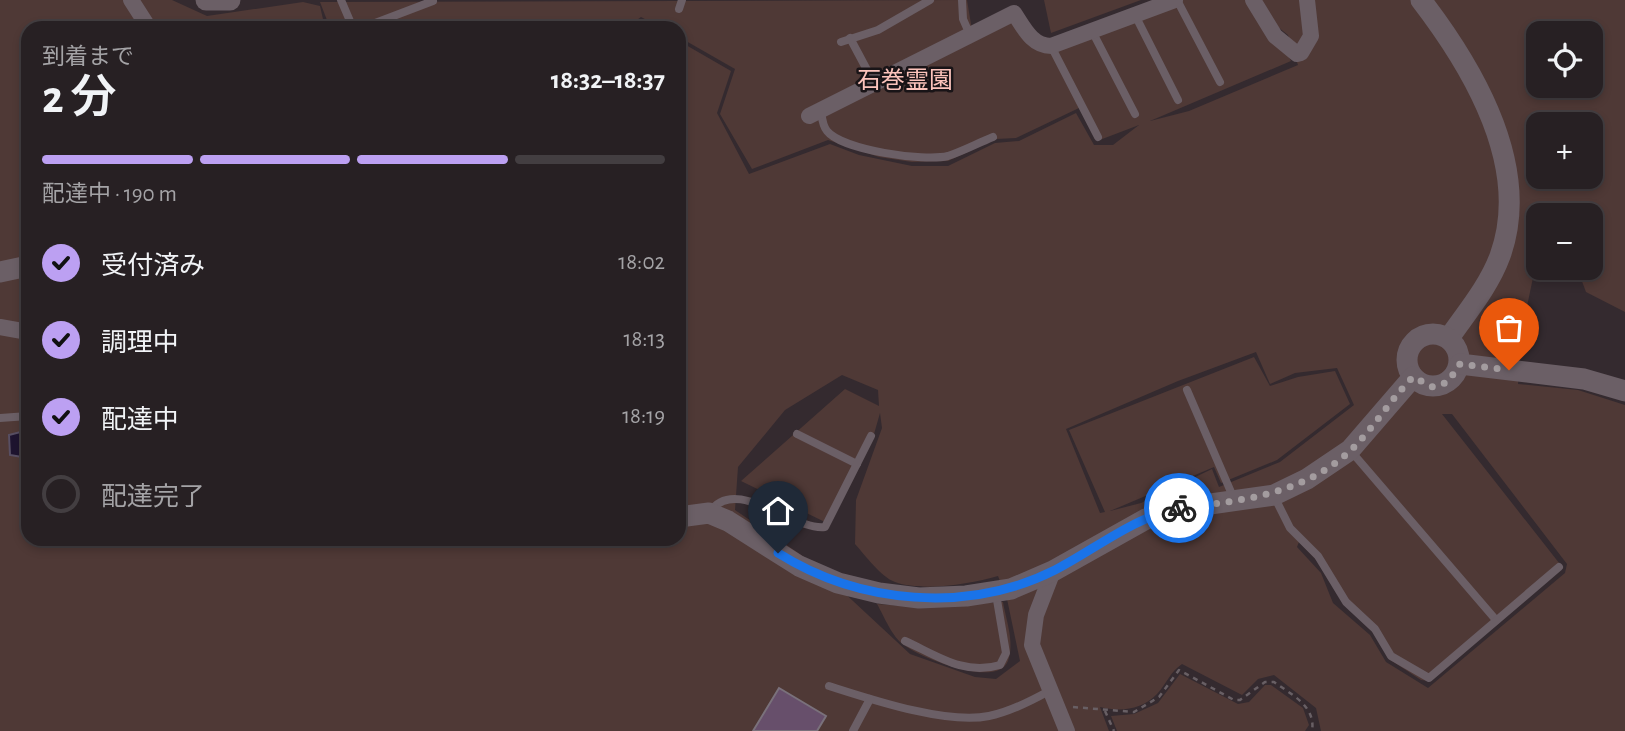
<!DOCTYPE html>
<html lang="ja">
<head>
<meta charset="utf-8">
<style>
  body { margin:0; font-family:"Alegreya Sans","Noto Sans JP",sans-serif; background:#2f282b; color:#f1f3f6; height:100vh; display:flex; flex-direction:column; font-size:26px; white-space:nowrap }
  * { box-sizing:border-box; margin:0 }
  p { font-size:23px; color:#a4a3a6 }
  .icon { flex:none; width:38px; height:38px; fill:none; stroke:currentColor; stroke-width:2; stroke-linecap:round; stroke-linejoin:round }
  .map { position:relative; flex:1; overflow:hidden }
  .sheet { position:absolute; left:21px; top:21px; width:665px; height:525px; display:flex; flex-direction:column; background:#272023; border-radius:21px; box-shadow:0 4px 10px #0003,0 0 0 2px #433e41 }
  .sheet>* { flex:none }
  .fabs { position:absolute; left:1526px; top:21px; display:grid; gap:14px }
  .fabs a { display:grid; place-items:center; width:77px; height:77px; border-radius:14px; background:#272023; box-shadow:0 4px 10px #0003,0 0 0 2px #433e41; font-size:35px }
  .pin { position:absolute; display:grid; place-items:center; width:60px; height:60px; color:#fff; margin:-72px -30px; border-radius:50% 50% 50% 0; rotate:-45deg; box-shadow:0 0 7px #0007 }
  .pin .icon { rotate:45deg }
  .courier { position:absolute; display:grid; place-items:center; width:70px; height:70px; margin:-35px; border:5px solid #1a73e8; border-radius:50%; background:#fff; color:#222; box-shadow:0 2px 9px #0007 }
  .overview em { font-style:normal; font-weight:600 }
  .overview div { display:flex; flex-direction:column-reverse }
  .overview { display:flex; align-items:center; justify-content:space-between; height:119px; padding:0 21px }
  h1 { font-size:46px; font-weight:600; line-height:52px }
  .bar { display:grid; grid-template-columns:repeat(4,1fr); gap:10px 7px; align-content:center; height:84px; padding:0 21px }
  .bar i { height:9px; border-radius:5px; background:#433e41 }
  .bar .selected { background:#bca0f2 }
  .bar p { grid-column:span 4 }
  ol { padding:0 21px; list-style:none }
  li { display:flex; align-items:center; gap:21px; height:77px }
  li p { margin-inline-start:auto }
  li .icon { padding:7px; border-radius:50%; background:#bca0f2; color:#111; stroke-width:4 }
  li:last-child { color:#a4a3a6 }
  li i { width:38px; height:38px; border:4px solid #433e41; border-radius:50% }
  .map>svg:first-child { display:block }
</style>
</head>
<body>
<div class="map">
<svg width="1625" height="731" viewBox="0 0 1625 731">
  <rect width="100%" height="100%" fill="#342a2f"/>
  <g fill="#4f3936" fill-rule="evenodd">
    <path d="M0 0H172L207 16 303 2 320 6 325 28H28V539H679V41L731 71 717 113 749 174 830 144 859 155 912 166H948L995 143 1019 141 1076 113 1094 145H1113L1139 125 1097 141 1079 108 1016 138 996 139 948 161 912 162 879 157 828 140 752 169 720 114 735 69 679 37V28H662L641 17 626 28H330L320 2 967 0 972 30 1016 7 1037 35 1048 42 1159 0H1625V312L1586 292 1577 268H1591V215H1538V254L1522 330 1518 384 1578 390 1625 405V731H1321L1316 708 1274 675 1258 679 1242 695 1182 664C1170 672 1167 683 1157 694 1142 710 1120 712 1100 707L1109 731H0ZM1278 27 1288 35 1298 65 1189 111 1150 121 1291 61 1277 33ZM1538 33H1591V86H1538ZM1538 124H1591V177H1538ZM1256 352 1270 384 1295 373 1337 368 1354 405 1280 462 1219 487 1212 469 1141 503 1110 511 1214 467 1221 483 1277 460 1350 404 1335 371 1298 377 1270 386 1254 357 1069 430 1105 512 1100 513 1066 429 1178 381ZM842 375 878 390 879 406 845 389 741 481 829 524 874 434 880 413 882 428 856 500 855 544C865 555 881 577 895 582 923 592 970 584 998 576L1007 599 1020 661 996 679 975 677 910 654 810 561 735 510 738 467 785 410ZM1442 414H1452L1567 564 1565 573 1428 688 1386 662 1370 635 1333 603 1321 573 1297 547 1299 542 1324 568 1381 643 1389 659 1421 680 1429 681 1563 568Z"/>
    <path d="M1044 0H1141L1051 33Z"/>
    <path d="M1003 602C1006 620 1015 643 1008 661 997 689 921 658 904 645 892 637 884 616 877 604L917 607Z"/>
    <path d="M1180 674 1238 704 1249 702 1265 685H1271L1303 708 1309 725 1305 731H1117L1111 716 1134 714 1158 703Z"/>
  </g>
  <path fill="#1e142f" stroke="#584f63" stroke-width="2" d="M28 430V458L10 455 9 435Z"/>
  <path fill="#674f6b" stroke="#7a717b" stroke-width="2" d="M779 688 826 716 817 731H753Z"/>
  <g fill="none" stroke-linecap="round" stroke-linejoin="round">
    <g stroke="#685f64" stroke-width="2.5" stroke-dasharray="5 5" stroke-linecap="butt">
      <path d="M1073 707 1134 712 1159 697 1179 670 1234 700H1240L1265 682H1274C1292 695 1316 706 1312 731"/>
      <path d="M1105 711 1114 731"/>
    </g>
    <g stroke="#6b5f66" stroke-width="8">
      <path d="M341 0 353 28"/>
      <path d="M962 0 963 19 970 35"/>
      <path d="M1177 0 1220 82"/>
      <path d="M679 9 682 0"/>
      <path d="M1135 15 1178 100"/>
      <path d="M546 25 549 28"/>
      <path d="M362 28 433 1"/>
      <path d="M1092 31 1135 114"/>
      <path d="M850 38 874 83"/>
      <path d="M841 42 878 30 930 0"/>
      <path d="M1051 46 1098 137"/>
      <path d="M821 110C822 117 822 125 827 131 842 150 924 162 948 156 963 151 978 143 993 137"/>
      <path d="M1187 390 1234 499"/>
      <path d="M0 418 28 416"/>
      <path d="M797 434 857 464"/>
      <path d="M1350 450 1496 620"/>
      <path d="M1275 498 1290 528 1318 556 1346 602 1375 629 1391 656 1429 678 1559 567"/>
      <path d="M710 512C735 474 793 531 825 527L871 436"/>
      <path d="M905 641C936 655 964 676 1000 665L1006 653 996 594"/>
      <path d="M829 686C870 699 947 725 989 716 1010 712 1031 701 1049 691"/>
      <path d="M853 731 870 699"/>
    </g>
    <g stroke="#6b5f66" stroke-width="16">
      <path d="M131 0 149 28"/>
      <path d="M1253 0 1275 36 1297 54 1301 53 1311 36 1307 0"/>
      <path d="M809 116 1014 13C1024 28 1032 46 1051 46L1175 0"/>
      <path d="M0 327 28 332"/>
      <path d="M1053 571 1036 615 1032 645 1067 731"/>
    </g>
    <g stroke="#6b5f66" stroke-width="21">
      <path d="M206 0H230"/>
      <path d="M1421 0C1474 69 1532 168 1500 256 1489 286 1467 312 1449 338"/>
      <path d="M0 272 28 266"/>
      <circle cx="1433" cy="360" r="26"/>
      <path d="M1460 364 1584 379 1625 391"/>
      <path d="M679 517 709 513 728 521 799 566 838 583 879 593 919 598 966 596 1011 589 1053 571 1146 519 1175 509 1274 495 1307 479 1350 450 1413 377"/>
    </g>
  </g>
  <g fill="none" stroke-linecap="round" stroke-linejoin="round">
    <path stroke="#a39c9f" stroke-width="7" stroke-dasharray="0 12.6" d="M1179 508C1240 501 1302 495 1350 451 1373 429 1390 400 1413 377L1433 387 1448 382 1460 364 1509 370"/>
    <path stroke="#1a73e8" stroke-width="9" d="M778 553C859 604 968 614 1055 570 1094 550 1134 517 1179 508"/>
  </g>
  <g text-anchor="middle" stroke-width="5" stroke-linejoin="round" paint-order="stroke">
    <g font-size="24" fill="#fcc3bb" stroke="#191417">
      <text x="905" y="88">石巻霊園</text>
    </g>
  </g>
</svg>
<div class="fabs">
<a><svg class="icon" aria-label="locate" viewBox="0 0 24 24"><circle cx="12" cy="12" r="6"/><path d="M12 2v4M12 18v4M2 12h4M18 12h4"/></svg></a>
<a>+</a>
<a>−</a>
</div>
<div class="pin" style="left:1509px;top:370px;background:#ea580c"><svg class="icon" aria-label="bag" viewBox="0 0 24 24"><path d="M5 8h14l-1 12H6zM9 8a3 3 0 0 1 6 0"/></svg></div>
<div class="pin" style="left:778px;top:553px;background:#1f2937"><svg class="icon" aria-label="home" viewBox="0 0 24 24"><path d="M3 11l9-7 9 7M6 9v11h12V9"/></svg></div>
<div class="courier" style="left:1179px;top:508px"><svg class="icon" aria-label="bike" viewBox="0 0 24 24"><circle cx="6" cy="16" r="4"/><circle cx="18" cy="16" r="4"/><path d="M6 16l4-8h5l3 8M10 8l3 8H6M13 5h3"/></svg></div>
<section class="sheet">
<div class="overview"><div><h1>2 分</h1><p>到着まで</p></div><em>18:32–18:37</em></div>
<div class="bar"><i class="selected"></i><i class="selected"></i><i class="selected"></i><i></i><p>配達中 · 190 m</p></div>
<ol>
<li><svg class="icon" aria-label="check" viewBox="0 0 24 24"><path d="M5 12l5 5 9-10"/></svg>受付済み<p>18:02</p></li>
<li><svg class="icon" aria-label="check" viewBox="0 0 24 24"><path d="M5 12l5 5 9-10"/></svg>調理中<p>18:13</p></li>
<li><svg class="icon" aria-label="check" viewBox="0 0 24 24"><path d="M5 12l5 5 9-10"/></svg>配達中<p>18:19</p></li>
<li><i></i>配達完了</li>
</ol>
</section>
</div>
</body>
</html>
